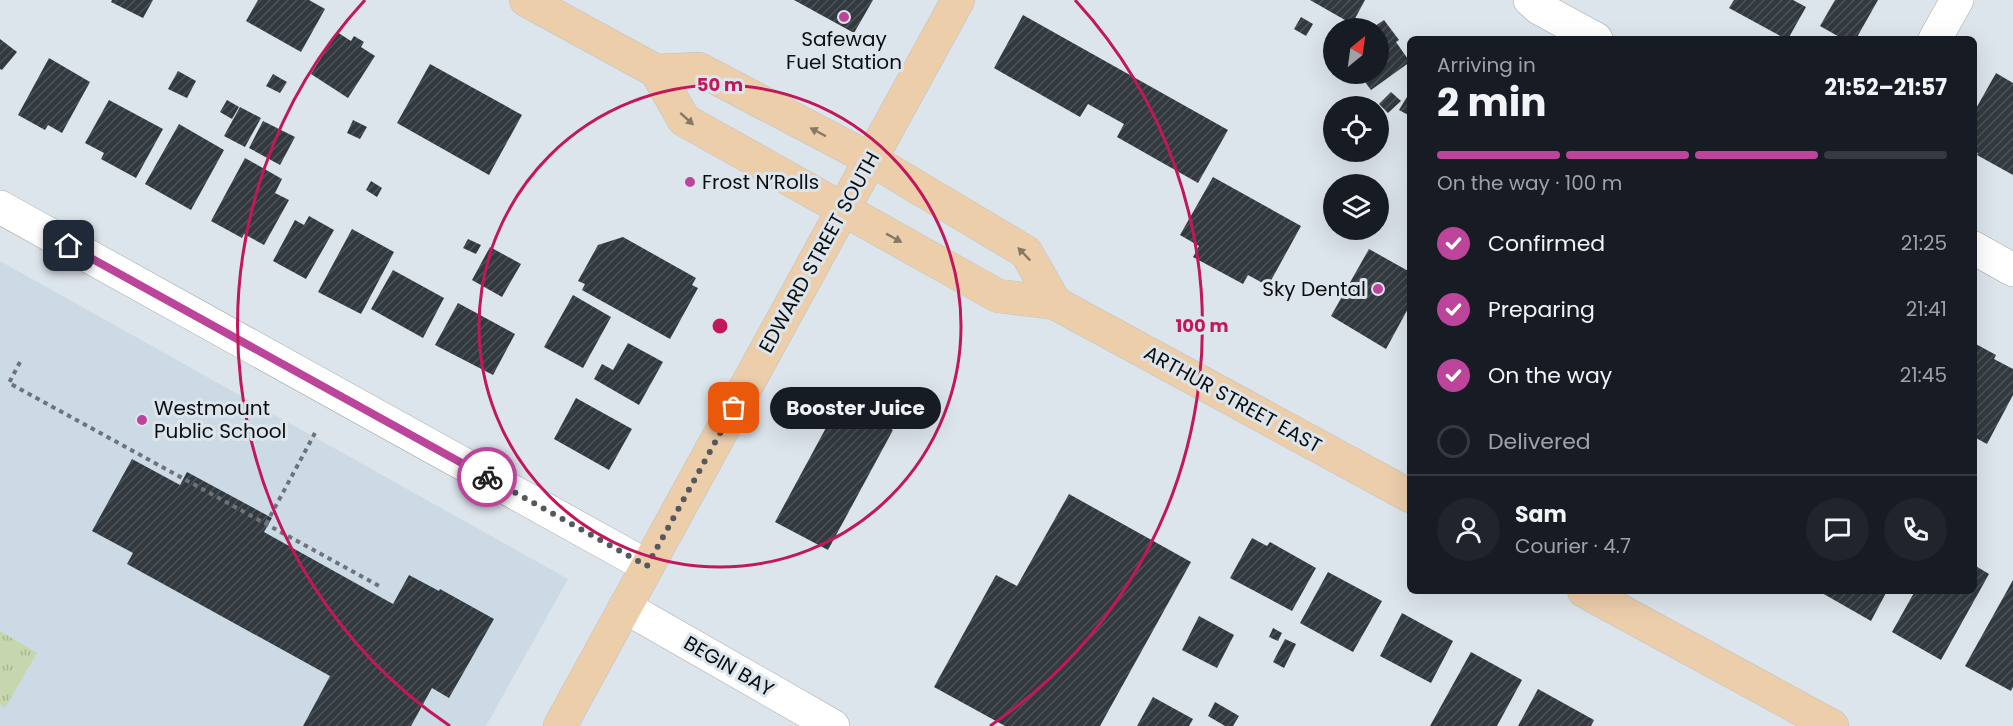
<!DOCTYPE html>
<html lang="en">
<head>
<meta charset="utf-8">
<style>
  body { margin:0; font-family:Poppins,sans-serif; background:#20242c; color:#f1f3f6; height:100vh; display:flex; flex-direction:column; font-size:22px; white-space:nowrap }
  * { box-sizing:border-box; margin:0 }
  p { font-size:20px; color:#9ea1a6 }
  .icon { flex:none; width:33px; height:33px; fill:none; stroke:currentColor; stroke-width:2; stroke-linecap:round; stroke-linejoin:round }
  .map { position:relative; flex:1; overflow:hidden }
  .details { position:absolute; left:1407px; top:36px; width:570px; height:558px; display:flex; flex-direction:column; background:#171b24; border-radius:9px; box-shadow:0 6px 24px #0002 }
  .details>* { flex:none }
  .needle { width:39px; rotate:29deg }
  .buttons { position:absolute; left:1323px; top:18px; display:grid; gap:12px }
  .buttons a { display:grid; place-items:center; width:66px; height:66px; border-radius:50%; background:#171b24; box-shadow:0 6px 24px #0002; font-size:30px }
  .pin { position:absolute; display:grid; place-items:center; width:51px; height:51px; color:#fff; margin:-26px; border-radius:12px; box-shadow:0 3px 9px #0006 }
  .courier { position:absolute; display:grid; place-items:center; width:60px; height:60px; margin:-30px; border:4px solid #bc459b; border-radius:50%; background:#fff; color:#222; box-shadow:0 2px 8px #0007 }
  .bubble { position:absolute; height:42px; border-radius:21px; background:#171b24; box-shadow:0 6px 24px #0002; font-size:20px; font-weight:700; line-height:42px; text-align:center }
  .overview em { font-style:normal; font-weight:700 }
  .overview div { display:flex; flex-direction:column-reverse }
  .overview { display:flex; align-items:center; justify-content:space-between; height:102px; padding:0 30px }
  h1 { font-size:39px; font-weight:700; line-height:45px }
  .bar { display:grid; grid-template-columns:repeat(4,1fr); gap:9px 6px; align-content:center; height:72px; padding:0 30px }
  .bar i { height:8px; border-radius:4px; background:#363941 }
  .bar .current { background:#bc459b }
  .bar p { grid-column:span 4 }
  .line { display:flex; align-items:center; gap:15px; padding:0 30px; border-top:2px solid #363941 }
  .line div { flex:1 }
  .round { display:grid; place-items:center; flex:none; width:63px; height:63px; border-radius:32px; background:#20242c }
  ol { padding:0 30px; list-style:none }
  li { display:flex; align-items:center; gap:18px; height:66px }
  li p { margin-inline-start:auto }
  li .icon { padding:6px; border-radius:50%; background:#bc459b; color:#fff; stroke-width:4 }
  li:last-child { color:#9ea1a6 }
  li i { width:33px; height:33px; border:3px solid #363941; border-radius:50% }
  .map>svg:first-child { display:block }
</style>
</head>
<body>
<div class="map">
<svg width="2013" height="726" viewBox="0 0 2013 726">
  <defs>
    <pattern id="park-tufts" width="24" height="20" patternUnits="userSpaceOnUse" patternTransform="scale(1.5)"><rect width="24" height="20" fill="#c6d6ad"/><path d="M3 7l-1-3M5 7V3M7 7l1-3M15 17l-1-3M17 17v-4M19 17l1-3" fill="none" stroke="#a9b694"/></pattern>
    <pattern id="building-hatch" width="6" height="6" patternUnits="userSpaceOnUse" patternTransform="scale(1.5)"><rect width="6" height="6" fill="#333a3f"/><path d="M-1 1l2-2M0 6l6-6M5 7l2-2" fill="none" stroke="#4d5357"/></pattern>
  </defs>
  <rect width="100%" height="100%" fill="#dde5ec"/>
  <path fill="#ccdae6" d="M0 261 568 579 486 726H0Z"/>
  <path fill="url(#park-tufts)" d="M0 631 37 653 5 708 0 704Z"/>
  <g fill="url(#building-hatch)">
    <path d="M112 0H153L143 18 111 2Z"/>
    <path d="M258 0H309L325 9 301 52 246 21Z"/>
    <path d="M794 0H873L854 33Z"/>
    <path d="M1310 0H1365L1352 24Z"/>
    <path d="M1734 0H1793L1806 7 1788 39H1786L1729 8Z"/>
    <path d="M1835 0H1878L1856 39H1843L1820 26Z"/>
    <path d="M1023 15 1228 130 1198 183 1117 137 1124 124 1088 104 1080 117 994 68Z"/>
    <path d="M1301 17 1313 24 1306 36 1294 29Z"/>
    <path d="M1384 20 1399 40 1396 42 1410 62 1371 90 1359 74H1378V28H1372Z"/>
    <path d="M337 32 351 41 354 36 364 42 361 47 375 56 348 98 311 74Z"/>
    <path d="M0 39 17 52 2 70 0 69Z"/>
    <path d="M49 58 90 82 62 133 48 125 45 130 18 115Z"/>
    <path d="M430 64 522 115 489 175 397 123Z"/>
    <path d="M178 71 196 81 187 98 168 89Z"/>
    <path d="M1996 73 2013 83V175L1977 155 1978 153 1974 151V112Z"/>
    <path d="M273 74 287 82 280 93 266 86Z"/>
    <path d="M1391 92 1401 101 1388 113 1379 104Z"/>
    <path d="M1410 92V116L1399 110Z"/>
    <path d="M109 100 163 129 136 178 101 159 104 153 85 143Z"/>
    <path d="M227 100 239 107 232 119 220 112Z"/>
    <path d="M240 107 261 118 245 147 224 136Z"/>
    <path d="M353 120 367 127 360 139 347 133Z"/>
    <path d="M263 121 295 137 280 165 249 148Z"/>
    <path d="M179 124 224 150 191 210 145 184Z"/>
    <path d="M245 158 282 179 275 193 289 200 264 245 244 234 242 238 211 221Z"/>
    <path d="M1213 177 1301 226 1268 286 1248 275 1243 284 1193 257 1199 246 1180 235Z"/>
    <path d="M371 181 382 188 377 197 366 190Z"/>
    <path d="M309 216 334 230 306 279 273 261 295 220 304 225Z"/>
    <path d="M352 229 394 252 361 314 318 292Z"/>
    <path d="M623 237 696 278 692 285 698 288 670 339 582 290 585 284 578 281 598 245Z"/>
    <path d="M468 239 481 245 476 254 463 248Z"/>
    <path d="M490 247 521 264 502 297 472 280Z"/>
    <path d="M1369 249 1410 272V305L1386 349 1331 316Z"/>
    <path d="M393 270 444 298 423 338 371 309Z"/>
    <path d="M573 295 611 317 583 368 544 347Z"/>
    <path d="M458 303 515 334 493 375 435 345Z"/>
    <path d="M628 343 663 362 639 405 594 379 602 364 613 370Z"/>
    <path d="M1974 343 1996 355 1994 359 2013 369V395L1987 444 1974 437Z"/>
    <path d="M576 398 632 429 609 470 554 439Z"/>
    <path d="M840 402 893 430 828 550 775 522Z"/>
    <path d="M132 459 180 485 187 472 272 518 264 532 393 604 409 575 439 591 440 589 494 619 449 698 432 688 411 726H303L330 676 127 564 133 553 92 531Z"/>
    <path d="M1069 494 1191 562 1100 726H1005L934 687 996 575 1017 586Z"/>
    <path d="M1252 538 1267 546 1270 542 1316 568 1292 611 1230 578Z"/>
    <path d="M1974 565 1989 574 1941 660 1892 632 1915 591H1974Z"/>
    <path d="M1328 572 1382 601 1353 652 1300 623Z"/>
    <path d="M2013 580V687L2011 691 1965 666Z"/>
    <path d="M1823 591H1887L1871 621 1822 593Z"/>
    <path d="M1402 613 1453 641 1431 683 1380 656Z"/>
    <path d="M1199 616 1234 635 1217 668 1182 650Z"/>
    <path d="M1273 628 1282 633 1278 641 1269 637Z"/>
    <path d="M1285 639 1296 644 1284 668 1273 662Z"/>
    <path d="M1471 652 1522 680 1497 726H1430Z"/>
    <path d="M1538 689 1594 720 1591 726H1518Z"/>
    <path d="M1153 697 1193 719 1189 726H1137Z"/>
    <path d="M1215 702 1239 716 1233 726H1225L1208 716Z"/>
  </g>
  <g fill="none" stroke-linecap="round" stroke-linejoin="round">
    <g stroke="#a0a8ae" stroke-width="34">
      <g id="minor">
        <path d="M1530 0 1539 8 1596 39"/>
        <path d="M1935 39 1957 0"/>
        <path d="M0 207 647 566"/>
        <path d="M1974 248 2013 270"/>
        <path d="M625 607 833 726"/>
      </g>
    </g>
    <g stroke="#c0c0c1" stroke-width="34">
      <g id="major">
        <path d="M526 0 656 71 699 69 870 159 1026 252 1055 303"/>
        <path d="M656 71 684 120 998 296 1055 303 1410 496"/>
        <path d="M1584 591 1832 726"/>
        <path d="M560 726 958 0"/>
      </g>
    </g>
    <g stroke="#6e7378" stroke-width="4" stroke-dasharray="4.5 4.5" stroke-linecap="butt">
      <path d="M20 362 9 383 381 587"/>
      <path d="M266 524 315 433"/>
    </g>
    <use href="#minor" stroke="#fff" stroke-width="33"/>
    <use href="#major" stroke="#ecceab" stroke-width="33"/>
  </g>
  <defs><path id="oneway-solid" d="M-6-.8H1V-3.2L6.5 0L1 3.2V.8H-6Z" transform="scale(1.5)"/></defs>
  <g fill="#877865">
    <use href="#oneway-solid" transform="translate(687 119) rotate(42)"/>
    <use href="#oneway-solid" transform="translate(818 132) rotate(-152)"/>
    <use href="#oneway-solid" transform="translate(894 238) rotate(29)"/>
    <use href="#oneway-solid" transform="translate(1024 254) rotate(-134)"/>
  </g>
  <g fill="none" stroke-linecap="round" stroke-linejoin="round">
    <path stroke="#54595d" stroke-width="6" stroke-dasharray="0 10.8" d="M487 477 647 566 734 408"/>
    <path stroke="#bc459b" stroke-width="8" d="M69 246 487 477"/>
  </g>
  <g fill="none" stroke="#c2185b" stroke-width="3">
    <circle cx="720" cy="326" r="241"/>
    <path d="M450 726A482 482 0 0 1 365 0M1075 0A482 482 0 0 1 990 726"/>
  </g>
  <g fill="#bc459b" stroke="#dde5ec" stroke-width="2">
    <circle cx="844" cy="17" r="6"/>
    <circle cx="690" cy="182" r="6"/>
    <circle cx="1378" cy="289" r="6"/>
    <circle cx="142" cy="420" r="6"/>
  </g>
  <g text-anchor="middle" stroke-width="6" stroke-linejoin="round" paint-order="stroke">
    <g font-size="20" fill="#0b0e10" stroke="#dde5ec" text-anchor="start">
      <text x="844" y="46" text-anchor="middle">Safeway<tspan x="844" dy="23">Fuel Station</tspan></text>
      <text x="702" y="189">Frost N’Rolls</text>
      <text x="1366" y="296" text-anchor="end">Sky Dental</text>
      <text x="154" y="415">Westmount<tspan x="154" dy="23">Public School</tspan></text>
    </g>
    <g font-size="20" fill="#0b0e10" stroke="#dde5ec">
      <text transform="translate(819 252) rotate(-61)" y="7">EDWARD STREET SOUTH</text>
      <text transform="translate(1233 399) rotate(29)" y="7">ARTHUR STREET EAST</text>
      <text transform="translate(729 666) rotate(30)" y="7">BEGIN BAY</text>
    </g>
  </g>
  <circle cx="720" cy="326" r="9" fill="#c2185b" stroke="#dde5ec" stroke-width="3"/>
  <g font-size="18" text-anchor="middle" font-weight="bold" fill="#c2185b" stroke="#dde5ec" stroke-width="6" stroke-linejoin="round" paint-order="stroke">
    <text x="720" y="91">50 m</text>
    <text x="1202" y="332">100 m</text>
  </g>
</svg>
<div class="buttons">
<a><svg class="needle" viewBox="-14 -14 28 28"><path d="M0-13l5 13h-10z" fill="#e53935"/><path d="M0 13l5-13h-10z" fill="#9ea1a6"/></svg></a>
<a><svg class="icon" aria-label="locate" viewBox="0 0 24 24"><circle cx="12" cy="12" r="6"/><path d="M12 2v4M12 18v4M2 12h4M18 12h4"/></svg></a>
<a><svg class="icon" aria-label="layers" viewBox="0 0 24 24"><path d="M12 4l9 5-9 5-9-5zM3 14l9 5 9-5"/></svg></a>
</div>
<div class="pin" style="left:734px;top:408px;background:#ea580c"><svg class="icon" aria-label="bag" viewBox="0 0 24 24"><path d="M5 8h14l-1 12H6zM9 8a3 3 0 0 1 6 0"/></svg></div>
<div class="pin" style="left:69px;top:246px;background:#1f2937"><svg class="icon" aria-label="home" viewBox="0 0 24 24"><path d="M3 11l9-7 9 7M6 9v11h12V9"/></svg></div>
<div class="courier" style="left:487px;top:477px"><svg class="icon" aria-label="bike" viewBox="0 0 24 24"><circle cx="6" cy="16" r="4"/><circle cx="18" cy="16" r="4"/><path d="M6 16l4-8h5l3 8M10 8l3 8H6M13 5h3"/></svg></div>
<div class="bubble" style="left:770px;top:387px;width:171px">Booster Juice</div>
<section class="details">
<div class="overview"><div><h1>2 min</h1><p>Arriving in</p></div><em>21:52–21:57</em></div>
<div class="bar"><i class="current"></i><i class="current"></i><i class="current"></i><i></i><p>On the way · 100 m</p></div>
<ol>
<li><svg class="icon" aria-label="check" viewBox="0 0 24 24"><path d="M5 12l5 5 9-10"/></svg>Confirmed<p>21:25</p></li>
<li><svg class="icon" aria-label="check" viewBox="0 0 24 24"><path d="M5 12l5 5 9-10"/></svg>Preparing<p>21:41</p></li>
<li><svg class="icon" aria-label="check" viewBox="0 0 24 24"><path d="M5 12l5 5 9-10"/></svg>On the way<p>21:45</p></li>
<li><i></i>Delivered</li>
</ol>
<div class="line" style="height:108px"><a class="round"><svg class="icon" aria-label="person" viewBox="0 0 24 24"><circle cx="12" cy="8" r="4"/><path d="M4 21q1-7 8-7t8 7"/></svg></a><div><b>Sam</b><p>Courier · 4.7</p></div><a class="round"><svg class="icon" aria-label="chat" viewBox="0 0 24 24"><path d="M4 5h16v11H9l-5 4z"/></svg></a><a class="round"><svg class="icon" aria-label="phone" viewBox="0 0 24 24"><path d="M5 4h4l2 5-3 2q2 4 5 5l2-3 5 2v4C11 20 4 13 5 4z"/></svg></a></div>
</section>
</div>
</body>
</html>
